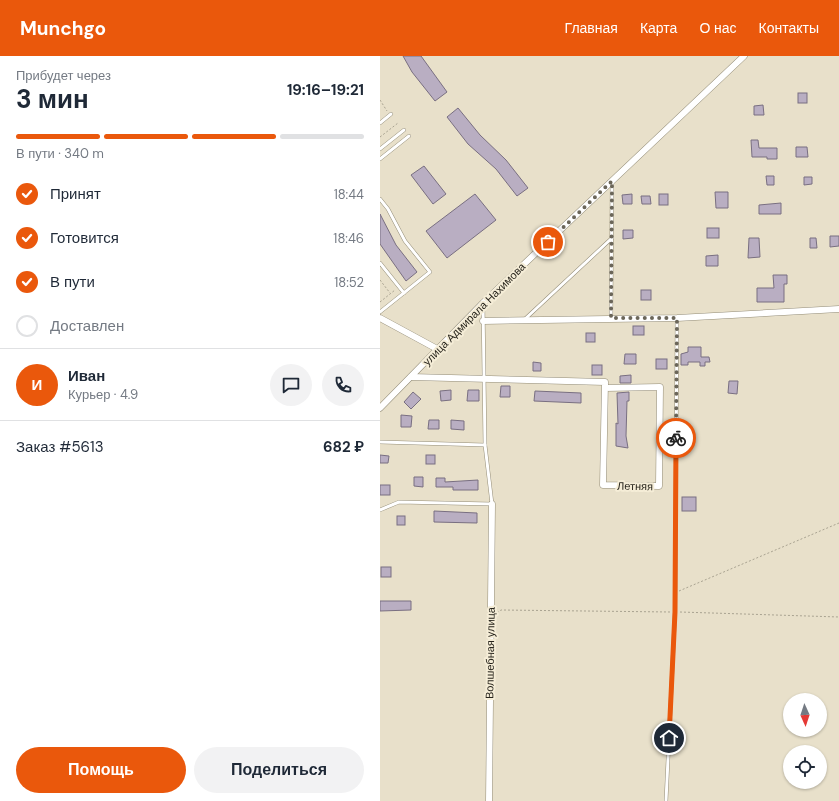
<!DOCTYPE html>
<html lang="ru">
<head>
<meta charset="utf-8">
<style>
  body { margin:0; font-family:"DM Sans",sans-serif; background:#f2f2f3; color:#1f2937; height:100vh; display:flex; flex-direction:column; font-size:15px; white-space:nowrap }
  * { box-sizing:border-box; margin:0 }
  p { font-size:13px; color:#747a83 }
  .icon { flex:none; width:22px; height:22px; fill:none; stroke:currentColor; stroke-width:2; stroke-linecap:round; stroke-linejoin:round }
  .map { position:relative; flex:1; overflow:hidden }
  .panel { display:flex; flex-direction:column; background:#fff; width:380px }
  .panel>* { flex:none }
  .needle { width:26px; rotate:177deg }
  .buttons { position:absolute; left:403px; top:637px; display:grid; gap:8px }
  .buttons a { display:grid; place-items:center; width:44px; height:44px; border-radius:50%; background:#fff; box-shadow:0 1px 3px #0004; font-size:20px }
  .pin { position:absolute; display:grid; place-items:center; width:34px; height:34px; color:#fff; margin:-17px; border:2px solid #fff; border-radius:50%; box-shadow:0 1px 4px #0007 }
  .courier { position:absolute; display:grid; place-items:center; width:40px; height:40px; margin:-20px; border:3px solid #ea580c; border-radius:50%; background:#fff; color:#222; box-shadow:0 1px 5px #0007 }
  .overview em { font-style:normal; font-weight:700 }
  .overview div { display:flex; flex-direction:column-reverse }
  .overview { display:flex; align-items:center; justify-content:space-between; height:68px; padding:0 16px }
  h1 { font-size:26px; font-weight:700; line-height:30px }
  .bar { display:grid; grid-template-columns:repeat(4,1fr); gap:6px 4px; align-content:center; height:48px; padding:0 16px }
  .bar i { height:5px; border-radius:3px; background:#e0e1e3 }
  .bar .on { background:#ea580c }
  .bar p { grid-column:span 4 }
  .line { display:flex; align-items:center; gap:10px; padding:0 16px; border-top:1px solid #e0e1e3 }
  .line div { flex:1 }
  .round { display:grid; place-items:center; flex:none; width:42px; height:42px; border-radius:21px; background:#f2f2f3 }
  ol { padding:0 16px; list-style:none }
  li { display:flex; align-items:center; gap:12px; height:44px }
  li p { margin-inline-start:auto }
  li .icon { padding:4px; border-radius:50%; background:#ea580c; color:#fff; stroke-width:4 }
  li:last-child { color:#747a83 }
  li i { width:22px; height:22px; border:2px solid #e0e1e3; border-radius:50% }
  .button { display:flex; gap:8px; margin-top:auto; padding:8px 16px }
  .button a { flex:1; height:46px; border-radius:24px; background:#ea580c; color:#fff; font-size:16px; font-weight:700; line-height:46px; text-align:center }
  .button a+a { background:#f2f2f3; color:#1f2937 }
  header { display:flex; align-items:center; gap:24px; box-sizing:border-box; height:56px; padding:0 20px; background:#ea580c; color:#fff }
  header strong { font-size:19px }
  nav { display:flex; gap:22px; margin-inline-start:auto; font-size:14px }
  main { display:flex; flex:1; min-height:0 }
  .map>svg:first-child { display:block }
</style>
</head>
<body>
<header>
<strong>Munchgo</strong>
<nav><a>Главная</a><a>Карта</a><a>О нас</a><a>Контакты</a></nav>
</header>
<main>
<section class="panel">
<div class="overview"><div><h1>3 мин</h1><p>Прибудет через</p></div><em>19:16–19:21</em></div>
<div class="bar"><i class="on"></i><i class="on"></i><i class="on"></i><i></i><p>В пути · 340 m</p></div>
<ol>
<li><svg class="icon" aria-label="check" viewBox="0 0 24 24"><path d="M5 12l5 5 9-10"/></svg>Принят<p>18:44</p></li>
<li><svg class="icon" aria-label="check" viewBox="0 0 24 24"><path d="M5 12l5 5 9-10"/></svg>Готовится<p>18:46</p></li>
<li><svg class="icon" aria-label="check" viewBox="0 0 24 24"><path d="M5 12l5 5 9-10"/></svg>В пути<p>18:52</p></li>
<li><i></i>Доставлен</li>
</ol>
<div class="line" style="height:72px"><b class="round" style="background:#ea580c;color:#fff">И</b><div><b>Иван</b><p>Курьер · 4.9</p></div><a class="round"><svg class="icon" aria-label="chat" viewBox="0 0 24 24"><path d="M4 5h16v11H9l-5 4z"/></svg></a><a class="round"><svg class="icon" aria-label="phone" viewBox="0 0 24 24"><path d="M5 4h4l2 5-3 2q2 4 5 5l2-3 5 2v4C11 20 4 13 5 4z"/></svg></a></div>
<div class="line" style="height:52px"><div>Заказ #5613</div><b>682 ₽</b></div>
<div class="button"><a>Помощь</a><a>Поделиться</a></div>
</section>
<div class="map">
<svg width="459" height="745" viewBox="0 0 459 745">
  <rect width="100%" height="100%" fill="#e8e0ca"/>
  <g fill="#b9aec2" stroke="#796f81">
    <path d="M23 0H41L67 36 55 45 32 16Z"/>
    <rect x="418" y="37" width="9" height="10"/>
    <path d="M383 49 384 59H374V50Z"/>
    <path d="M78 52 100 79 126 104 148 132 137 140 116 113 88 88 67 61Z"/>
    <path d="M371 84H378L379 92H397V103H387V101H372Z"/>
    <path d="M416 91H427L428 101H416Z"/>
    <path d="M44 110 66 138 53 148 31 119Z"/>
    <path d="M386 120H394V129H387Z"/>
    <path d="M424 121H432V128L424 129Z"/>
    <path d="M335 136H348V152H336Z"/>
    <path d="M95 138 116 164 67 202 46 175Z"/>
    <path d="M252 138V148H243L242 139Z"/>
    <rect x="279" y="138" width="9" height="11"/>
    <path d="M261 140H270L271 148H262Z"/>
    <path d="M401 147V158H379V149Z"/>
    <path d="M0 158 16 189 37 216 26 225 0 188Z"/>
    <rect x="327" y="172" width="12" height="10"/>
    <path d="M243 174H253V182L243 183Z"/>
    <path d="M450 180H459V190L450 191Z"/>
    <path d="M369 182H379L380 201 368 202Z"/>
    <path d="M430 182H436L437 192H430Z"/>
    <path d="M338 199V210H326V200Z"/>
    <path d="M393 219H407V228H404V246H377V232H394Z"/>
    <rect x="261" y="234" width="10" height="10"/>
    <rect x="253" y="270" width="11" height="9"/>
    <rect x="206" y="277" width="9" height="9"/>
    <path d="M308 291H321V301H329L330 306H325V310H320V306H308V309H301V298L308 296Z"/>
    <path d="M245 298H256V308H244Z"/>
    <rect x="276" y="303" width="11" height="10"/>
    <path d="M153 306 161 307V315H153Z"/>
    <rect x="212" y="309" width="10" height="10"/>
    <path d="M251 319V327H240V320Z"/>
    <path d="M349 325H358L357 338 348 337Z"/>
    <path d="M121 330H130V341H120Z"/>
    <path d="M71 334V344L61 345 60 335Z"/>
    <path d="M88 334H99V345H87Z"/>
    <path d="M155 335 201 337V347L154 345Z"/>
    <path d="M33 336 41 343 31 353 24 346Z"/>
    <path d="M249 336V345H247L246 380 248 392 236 390V367L238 368 237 337Z"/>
    <path d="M21 359 32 360 31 371H21Z"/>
    <path d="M49 364H59V373H48Z"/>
    <path d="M71 364 84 365V374L71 373Z"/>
    <path d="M0 399 9 400 8 407H0Z"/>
    <rect x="46" y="399" width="9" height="9"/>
    <path d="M34 421H43V431L34 430Z"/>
    <path d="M56 422H65V426L98 424V434H73V431H56Z"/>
    <rect x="0" y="429" width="10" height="10"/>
    <rect x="302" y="441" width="14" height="14"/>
    <path d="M54 455 97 457V467L54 466Z"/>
    <rect x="17" y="460" width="8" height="9"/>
    <rect x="1" y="511" width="10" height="10"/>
    <path d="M0 545H31V554L0 555Z"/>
  </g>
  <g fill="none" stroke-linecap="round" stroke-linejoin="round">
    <g stroke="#938c77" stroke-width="4">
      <g id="service">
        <path d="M0 67 11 58"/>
        <path d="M0 93 24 74"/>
        <path d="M0 103 29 80"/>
        <path d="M0 143 8 153 25 185 50 216 0 256"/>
        <path d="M0 207 24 237"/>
        <path d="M145 263 232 182"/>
        <path d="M231 263 232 126"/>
        <path d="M0 386 105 389"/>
        <path d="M0 454 19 446 112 448 105 389 103 248"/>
        <path d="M286 745 295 556 297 262"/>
      </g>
    </g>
    <g stroke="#938c77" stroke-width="7">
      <g id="minor">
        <path d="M0 262 59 294"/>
        <path d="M103 265 297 262 459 253"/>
        <path d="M31 321 225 326 223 429 279 430 280 331 225 332"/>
        <path d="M0 352 103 247 364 0"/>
        <path d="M109 745 112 448"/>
      </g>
    </g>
    <g stroke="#a9a391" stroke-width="1" stroke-dasharray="2 2" stroke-linecap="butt">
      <path d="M0 44 7 55"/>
      <path d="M0 81 18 67"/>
      <path d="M0 224 10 237"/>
      <path d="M0 246 15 234"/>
      <path d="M299 535 459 467"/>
      <path d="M300 556 459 561"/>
      <path d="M117 557 121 554 290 556"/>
    </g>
    <use href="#service" stroke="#fff" stroke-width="3"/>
    <use href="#minor" stroke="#fff" stroke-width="6"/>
  </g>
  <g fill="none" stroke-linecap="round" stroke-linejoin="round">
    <path stroke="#6b6659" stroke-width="4" stroke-dasharray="0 7.2" d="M168 186 232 125 231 262H297L296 382"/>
    <path stroke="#ea580c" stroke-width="5" d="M289 682 295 556 296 382"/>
  </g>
  <g text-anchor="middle" stroke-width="4" stroke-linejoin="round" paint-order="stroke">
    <g font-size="11" fill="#27241c" stroke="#f5edd7">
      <text transform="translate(94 258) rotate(-45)" y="4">улица Адмирала Нахимова</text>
      <text transform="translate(255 430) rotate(1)" y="4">Летняя</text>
      <text transform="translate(110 597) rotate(-89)" y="4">Волшебная улица</text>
    </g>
  </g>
</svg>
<div class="buttons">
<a><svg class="needle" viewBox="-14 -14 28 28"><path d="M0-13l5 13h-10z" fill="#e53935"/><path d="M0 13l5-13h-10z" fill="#747a83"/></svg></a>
<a><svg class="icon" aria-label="locate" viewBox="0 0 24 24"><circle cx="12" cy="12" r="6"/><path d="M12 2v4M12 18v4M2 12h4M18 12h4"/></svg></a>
</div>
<div class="pin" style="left:168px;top:186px;background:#ea580c"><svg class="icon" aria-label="bag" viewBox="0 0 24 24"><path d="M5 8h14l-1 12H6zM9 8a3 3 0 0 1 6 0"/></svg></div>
<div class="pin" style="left:289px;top:682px;background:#1f2937"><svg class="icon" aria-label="home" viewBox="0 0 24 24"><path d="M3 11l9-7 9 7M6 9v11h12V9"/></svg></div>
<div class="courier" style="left:296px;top:382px"><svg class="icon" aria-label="bike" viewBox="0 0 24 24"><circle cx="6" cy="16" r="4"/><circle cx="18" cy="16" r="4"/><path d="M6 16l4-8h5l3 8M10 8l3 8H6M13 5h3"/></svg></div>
</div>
</main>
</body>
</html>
